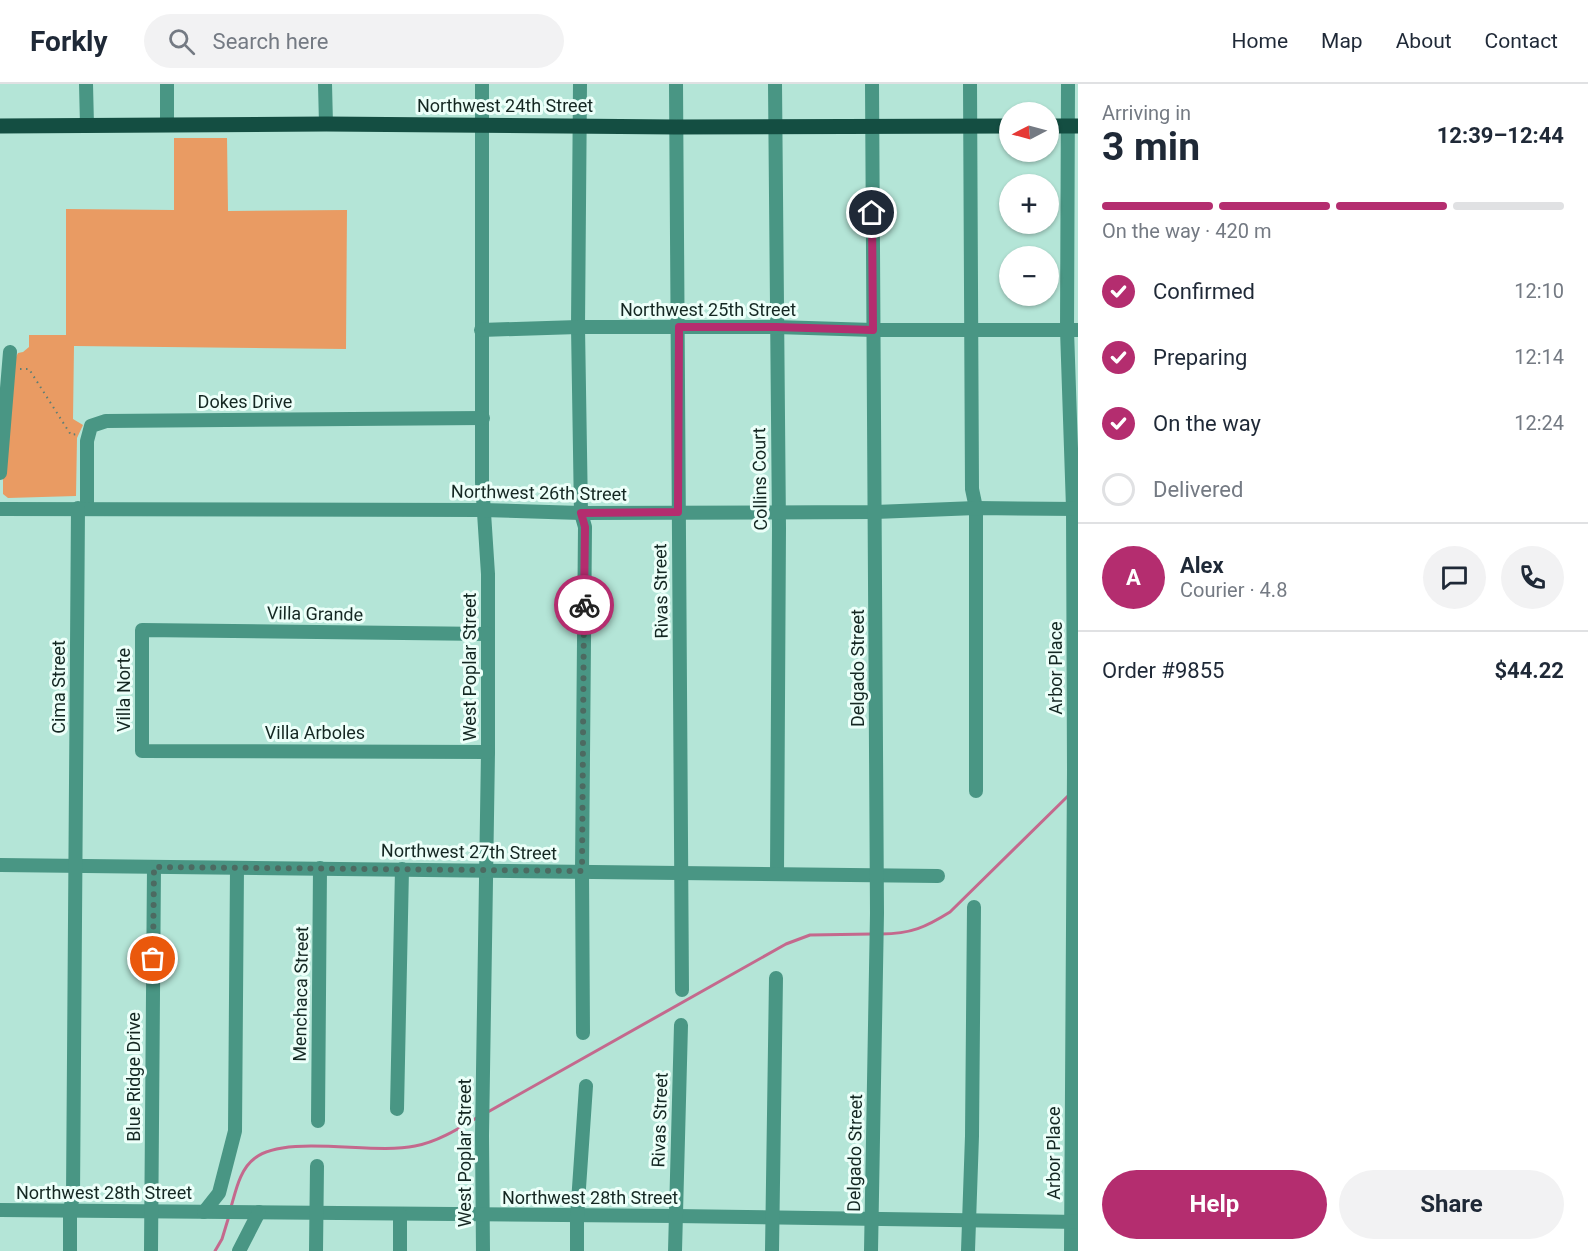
<!DOCTYPE html>
<html lang="en">
<head>
<meta charset="utf-8">
<style>
  body { margin:0; font-family:Roboto,sans-serif; background:#f2f2f3; color:#1f2937; height:100vh; display:flex; flex-direction:column; font-size:22px; white-space:nowrap }
  * { box-sizing:border-box; margin:0 }
  p { font-size:20px; color:#747a83 }
  .icon { flex:none; width:33px; height:33px; fill:none; stroke:currentColor; stroke-width:2; stroke-linecap:round; stroke-linejoin:round }
  .map { position:relative; flex:1; overflow:hidden }
  .details { display:flex; flex-direction:column; background:#fff; width:510px }
  .details>* { flex:none }
  .needle { width:39px; rotate:264deg }
  .fabs { position:absolute; left:999px; top:18px; display:grid; gap:12px }
  .fabs a { display:grid; place-items:center; width:60px; height:60px; border-radius:50%; background:#fff; box-shadow:0 2px 4px #0004; font-size:30px }
  .pin { position:absolute; display:grid; place-items:center; width:51px; height:51px; color:#fff; margin:-26px; border:3px solid #fff; border-radius:50%; box-shadow:0 2px 6px #0007 }
  .courier { position:absolute; display:grid; place-items:center; width:60px; height:60px; margin:-30px; border:4px solid #b42d6f; border-radius:50%; background:#fff; color:#222; box-shadow:0 2px 8px #0007 }
  .head em { font-style:normal; font-weight:700 }
  .head div { display:flex; flex-direction:column-reverse }
  .head { display:flex; align-items:center; justify-content:space-between; height:102px; padding:0 24px }
  h1 { font-size:39px; font-weight:700; line-height:45px }
  .bar { display:grid; grid-template-columns:repeat(4,1fr); gap:9px 6px; align-content:center; height:72px; padding:0 24px }
  .bar i { height:8px; border-radius:4px; background:#e0e1e3 }
  .bar .active { background:#b42d6f }
  .bar p { grid-column:span 4 }
  .line { display:flex; align-items:center; gap:15px; padding:0 24px; border-top:2px solid #e0e1e3 }
  .line div { flex:1 }
  .round { display:grid; place-items:center; flex:none; width:63px; height:63px; border-radius:32px; background:#f2f2f3 }
  ol { padding:0 24px; list-style:none }
  li { display:flex; align-items:center; gap:18px; height:66px }
  li p { margin-inline-start:auto }
  li .icon { padding:6px; border-radius:50%; background:#b42d6f; color:#fff; stroke-width:4 }
  li:last-child { color:#747a83 }
  li i { width:33px; height:33px; border:3px solid #e0e1e3; border-radius:50% }
  .button { display:flex; gap:12px; margin-top:auto; padding:12px 24px }
  .button a { flex:1; height:69px; border-radius:36px; background:#b42d6f; color:#fff; font-size:24px; font-weight:700; line-height:69px; text-align:center }
  .button a+a { background:#f2f2f3; color:#1f2937 }
  header { display:flex; align-items:center; gap:36px; box-sizing:border-box; height:84px; padding:0 30px; background:#fff; border-bottom:2px solid #e0e1e3 }
  header strong { font-size:28px }
  nav { display:flex; gap:33px; margin-inline-start:auto; font-size:21px }
  .search { width:420px; height:54px; background:#f2f2f3; display:flex; align-items:center; gap:15px; box-sizing:border-box; padding:0 21px; border-radius:33px; color:#747a83; font-size:22px }
  main { display:flex; flex:1; min-height:0 }
  .map>svg:first-child { display:block }
</style>
</head>
<body>
<header>
<strong>Forkly</strong>
<div class="search"><svg class="icon" aria-label="search" viewBox="0 0 24 24"><circle cx="10" cy="10" r="6"/><path d="M15 15l6 6"/></svg>Search here</div>
<nav><a>Home</a><a>Map</a><a>About</a><a>Contact</a></nav>
</header>
<main>
<div class="map">
<svg width="1078" height="1167" viewBox="0 0 1078 1167">
  <rect width="100%" height="100%" fill="#b4e5d7"/>
  <path fill="#e99b63" d="M174 54H227L228 127 347 126 346 265 74 262 73 335 83 341 77 354 76 412 8 414 3 410V381L16 273 18 269 23 268 29 263V251H66V125L174 126Z"/>
  <g fill="none" stroke-linecap="round" stroke-linejoin="round">
    <g stroke="#c4698d" stroke-width="3">
      <path d="M881 850C911 850 926 843 950 828L1070 710"/>
      <path d="M486 1029 786 860 810 851 872 850"/>
      <path d="M231 1123C236 1106 240 1085 255 1074 286 1050 373 1071 415 1062 437 1058 458 1045 478 1033"/>
      <path d="M215 1167 222 1155 229 1132"/>
    </g>
    <path stroke="#5e7e75" stroke-width="2" stroke-dasharray="1.5 4.5" stroke-linecap="butt" d="M20 285H29L71 351 77 350"/>
    <g stroke="#499684" stroke-width="14">
      <path d="M86 0 87 41"/>
      <path d="M325 0 326 40"/>
      <path d="M482 0V398L488 490V668L482 1052 483 1167"/>
      <path d="M580 0 578 243 581 429 585 443 582 787 583 949"/>
      <path d="M676 0 682 906"/>
      <path d="M775 0 779 444 777 790"/>
      <path d="M970 0 972 405 976 424V707"/>
      <path d="M1068 0 1067 246 1073 424 1074 685 1071 1167"/>
      <path d="M167 41V0"/>
      <path d="M481 246 578 243H776L873 246H1078"/>
      <path d="M0 389 10 268"/>
      <path d="M87 424V357L91 342 106 337 483 334"/>
      <path d="M0 425 483 426 581 429 875 428 976 424 1078 425"/>
      <path d="M488 550 142 546V667L488 668"/>
      <path d="M0 781 938 792"/>
      <path d="M397 1025 402 785"/>
      <path d="M318 1037 320 784"/>
      <path d="M0 1126 675 1132 1078 1138"/>
      <path d="M204 1128 219 1109 235 1047 237 784"/>
      <path d="M70 1167V1126L73 1112 78 424"/>
      <path d="M151 1167 154 783"/>
      <path d="M239 1167 259 1128"/>
      <path d="M316 1167 317 1082"/>
      <path d="M400 1167V1130"/>
      <path d="M577 1167V1133L586 1002"/>
      <path d="M675 1167 681 941"/>
      <path d="M772 1167 776 894"/>
      <path d="M871 1167 877 829 872 0"/>
      <path d="M968 1167 972 1052 974 823"/>
    </g>
    <g stroke="#144e42" stroke-width="15">
      <path d="M0 42 326 40 676 43 1010 42"/>
      <path d="M1048 42H1078"/>
    </g>
  </g>
  <g fill="none" stroke-linecap="round" stroke-linejoin="round">
    <path stroke="#4c6a61" stroke-width="6" stroke-dasharray="0 10.8" d="M153 875 154 783 582 787 584 521"/>
    <path stroke="#b42d6f" stroke-width="8" d="M584 521 585 443 581 429 678 428 679 243H776L873 246 872 129"/>
  </g>
  <g text-anchor="middle" stroke-width="6" stroke-linejoin="round" paint-order="stroke">
    <g font-size="18" fill="#142722" stroke="#ecfff9">
      <text x="505" y="28">Northwest 24th Street</text>
      <text x="708" y="232">Northwest 25th Street</text>
      <text x="245" y="324">Dokes Drive</text>
      <text transform="translate(760 395) rotate(-91)" y="6">Collins Court</text>
      <text transform="translate(539 409) rotate(1)" y="6">Northwest 26th Street</text>
      <text transform="translate(661 507) rotate(-91)" y="6">Rivas Street</text>
      <text transform="translate(315 530) rotate(1)" y="6">Villa Grande</text>
      <text transform="translate(470 583) rotate(-90)" y="6">West Poplar Street</text>
      <text transform="translate(858 584) rotate(-90)" y="6">Delgado Street</text>
      <text transform="translate(1056 584) rotate(-90)" y="6">Arbor Place</text>
      <text transform="translate(59 603) rotate(-90)" y="6">Cima Street</text>
      <text transform="translate(124 606) rotate(-90)" y="6">Villa Norte</text>
      <text x="315" y="655">Villa Arboles</text>
      <text transform="translate(469 768) rotate(1)" y="6">Northwest 27th Street</text>
      <text transform="translate(301 910) rotate(-89)" y="6">Menchaca Street</text>
      <text transform="translate(134 993) rotate(-90)" y="6">Blue Ridge Drive</text>
      <text transform="translate(660 1036) rotate(-88)" y="6">Rivas Street</text>
      <text transform="translate(465 1069) rotate(-90)" y="6">West Poplar Street</text>
      <text transform="translate(855 1069) rotate(-89)" y="6">Delgado Street</text>
      <text transform="translate(1054 1069) rotate(-90)" y="6">Arbor Place</text>
      <text x="104" y="1115">Northwest 28th Street</text>
      <text x="590" y="1120">Northwest 28th Street</text>
    </g>
  </g>
</svg>
<div class="fabs">
<a><svg class="needle" viewBox="-14 -14 28 28"><path d="M0-13l5 13h-10z" fill="#e53935"/><path d="M0 13l5-13h-10z" fill="#747a83"/></svg></a>
<a>+</a>
<a>−</a>
</div>
<div class="pin" style="left:153px;top:875px;background:#ea580c"><svg class="icon" aria-label="bag" viewBox="0 0 24 24"><path d="M5 8h14l-1 12H6zM9 8a3 3 0 0 1 6 0"/></svg></div>
<div class="pin" style="left:872px;top:129px;background:#1f2937"><svg class="icon" aria-label="home" viewBox="0 0 24 24"><path d="M3 11l9-7 9 7M6 9v11h12V9"/></svg></div>
<div class="courier" style="left:584px;top:521px"><svg class="icon" aria-label="bike" viewBox="0 0 24 24"><circle cx="6" cy="16" r="4"/><circle cx="18" cy="16" r="4"/><path d="M6 16l4-8h5l3 8M10 8l3 8H6M13 5h3"/></svg></div>
</div>
<section class="details">
<div class="head"><div><h1>3 min</h1><p>Arriving in</p></div><em>12:39–12:44</em></div>
<div class="bar"><i class="active"></i><i class="active"></i><i class="active"></i><i></i><p>On the way · 420 m</p></div>
<ol>
<li><svg class="icon" aria-label="check" viewBox="0 0 24 24"><path d="M5 12l5 5 9-10"/></svg>Confirmed<p>12:10</p></li>
<li><svg class="icon" aria-label="check" viewBox="0 0 24 24"><path d="M5 12l5 5 9-10"/></svg>Preparing<p>12:14</p></li>
<li><svg class="icon" aria-label="check" viewBox="0 0 24 24"><path d="M5 12l5 5 9-10"/></svg>On the way<p>12:24</p></li>
<li><i></i>Delivered</li>
</ol>
<div class="line" style="height:108px"><b class="round" style="background:#b42d6f;color:#fff">A</b><div><b>Alex</b><p>Courier · 4.8</p></div><a class="round"><svg class="icon" aria-label="chat" viewBox="0 0 24 24"><path d="M4 5h16v11H9l-5 4z"/></svg></a><a class="round"><svg class="icon" aria-label="phone" viewBox="0 0 24 24"><path d="M5 4h4l2 5-3 2q2 4 5 5l2-3 5 2v4C11 20 4 13 5 4z"/></svg></a></div>
<div class="line" style="height:78px"><div>Order #9855</div><b>$44.22</b></div>
<div class="button"><a>Help</a><a>Share</a></div>
</section>
</main>
</body>
</html>
